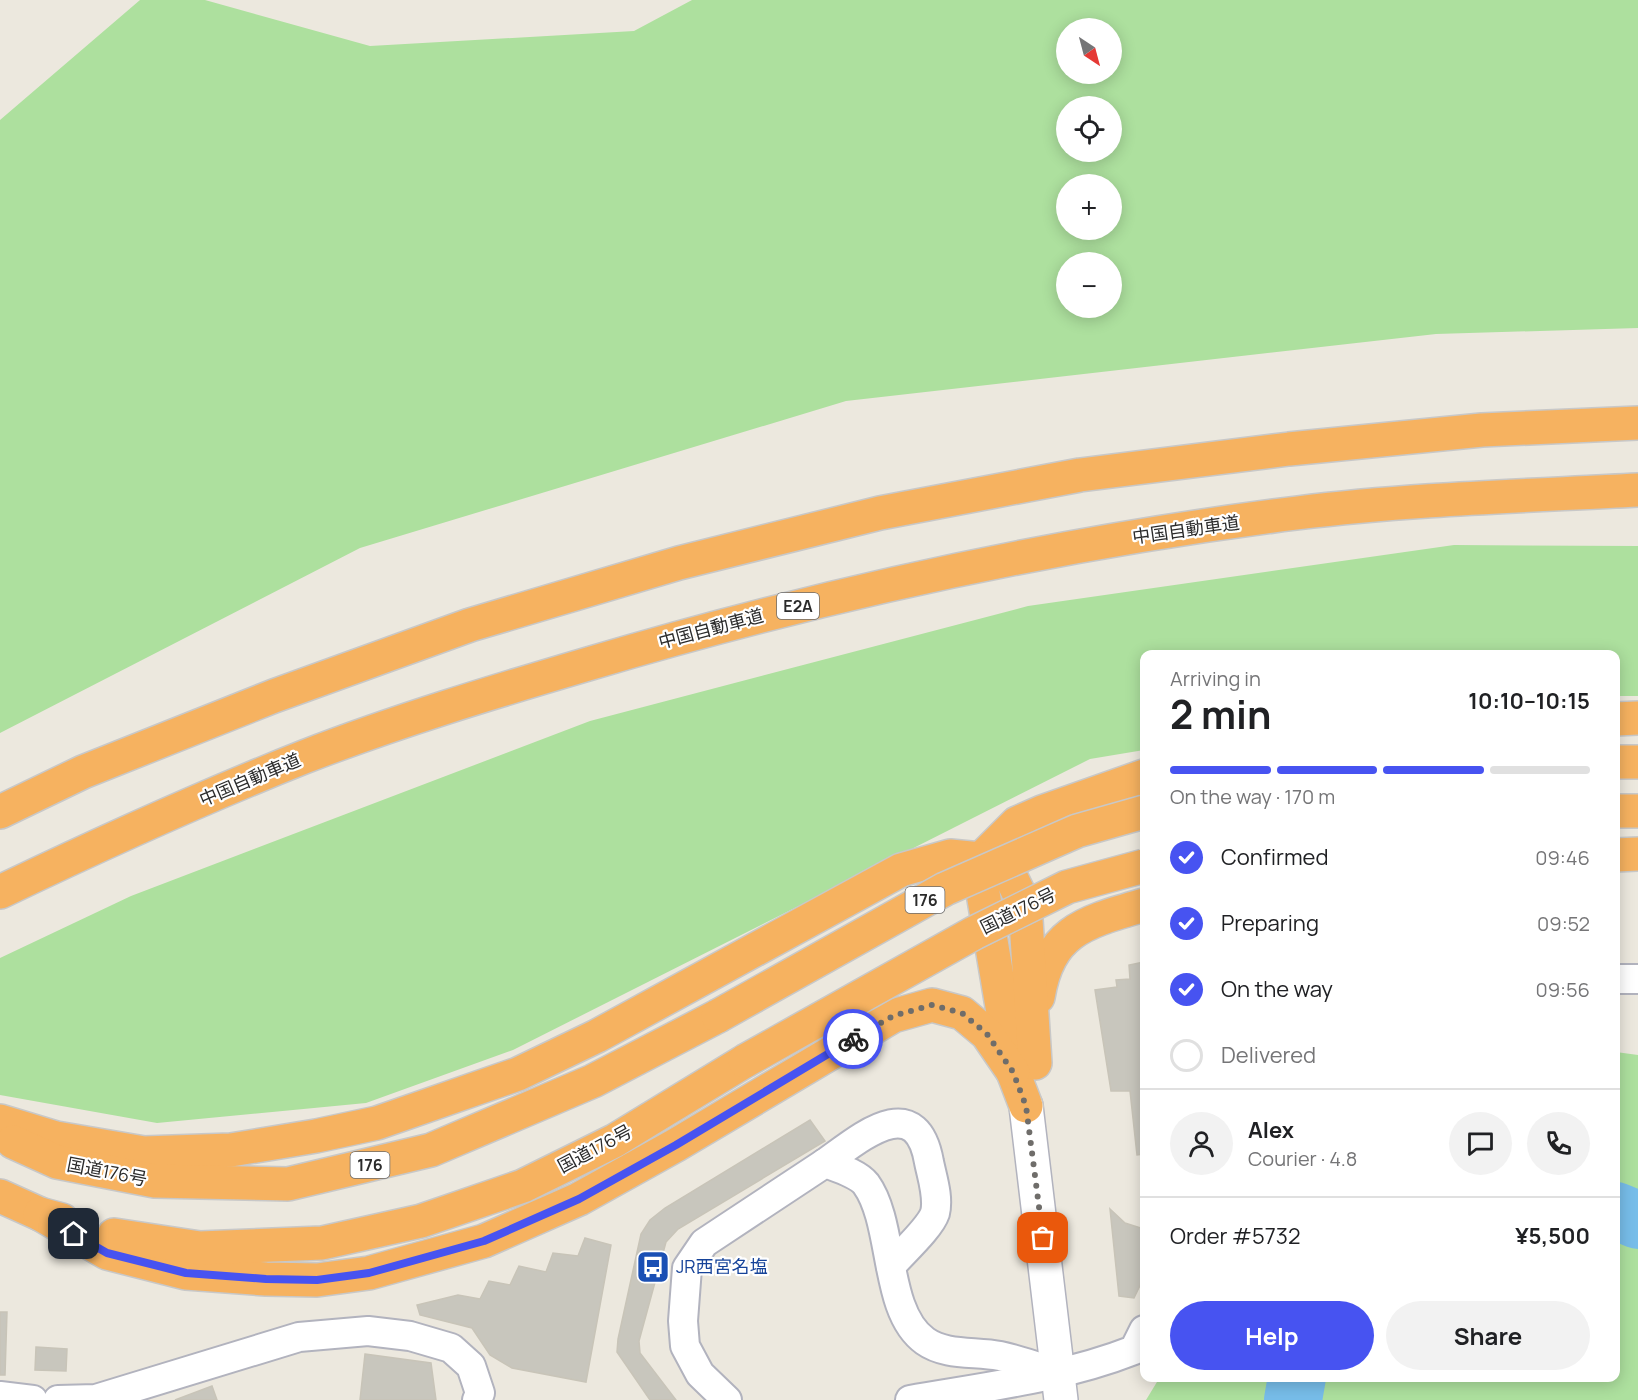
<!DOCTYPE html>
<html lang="en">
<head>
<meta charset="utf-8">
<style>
  body { margin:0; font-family:Manrope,"Noto Sans JP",sans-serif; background:#f2f2f2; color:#202124; height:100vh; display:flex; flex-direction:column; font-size:22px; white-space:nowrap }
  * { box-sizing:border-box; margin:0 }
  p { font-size:20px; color:#757577 }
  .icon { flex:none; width:33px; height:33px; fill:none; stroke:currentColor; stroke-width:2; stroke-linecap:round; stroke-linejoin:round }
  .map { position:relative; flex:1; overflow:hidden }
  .drawer { position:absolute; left:1140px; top:650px; width:480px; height:732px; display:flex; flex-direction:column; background:#fff; border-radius:12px; box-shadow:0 3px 15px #0003 }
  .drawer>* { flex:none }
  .needle { width:39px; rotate:144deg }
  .tools { position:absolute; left:1056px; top:18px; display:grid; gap:12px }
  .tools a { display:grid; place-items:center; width:66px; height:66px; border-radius:50%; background:#fff; box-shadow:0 3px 15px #0003; font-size:30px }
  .pin { position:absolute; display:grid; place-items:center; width:51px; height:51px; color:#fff; margin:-26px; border-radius:12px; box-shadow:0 3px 9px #0006 }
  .courier { position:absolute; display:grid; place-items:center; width:60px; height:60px; margin:-30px; border:4px solid #4753f1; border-radius:50%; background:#fff; color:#222; box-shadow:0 2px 8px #0007 }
  .overview em { font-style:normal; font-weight:700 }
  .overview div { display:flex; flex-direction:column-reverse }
  .overview { display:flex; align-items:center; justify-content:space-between; height:102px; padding:0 30px }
  h1 { font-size:39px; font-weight:700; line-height:45px }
  .bar { display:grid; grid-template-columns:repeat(4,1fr); gap:9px 6px; align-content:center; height:72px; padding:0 30px }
  .bar i { height:8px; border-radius:4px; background:#e0e0e0 }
  .bar .selected { background:#4753f1 }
  .bar p { grid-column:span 4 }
  .line { display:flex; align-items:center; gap:15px; padding:0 30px; border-top:2px solid #e0e0e0 }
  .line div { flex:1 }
  .round { display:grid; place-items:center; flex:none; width:63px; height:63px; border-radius:32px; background:#f2f2f2 }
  ol { padding:0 30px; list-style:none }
  li { display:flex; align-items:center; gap:18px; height:66px }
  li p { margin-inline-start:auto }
  li .icon { padding:6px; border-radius:50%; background:#4753f1; color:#fff; stroke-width:4 }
  li:last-child { color:#757577 }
  li i { width:33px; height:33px; border:3px solid #e0e0e0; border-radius:50% }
  .cta { display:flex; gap:12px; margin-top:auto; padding:12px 30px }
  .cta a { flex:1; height:69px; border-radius:36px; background:#4753f1; color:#fff; font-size:24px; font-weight:700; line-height:69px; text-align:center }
  .cta a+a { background:#f2f2f2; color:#202124 }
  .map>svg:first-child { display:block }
</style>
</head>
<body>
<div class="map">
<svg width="1638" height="1400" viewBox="0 0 1638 1400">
  <rect width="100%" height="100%" fill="#ece8de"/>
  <g fill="#ade09e" fill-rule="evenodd">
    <path d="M140 0H205L370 46 634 31 692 0H1638V328L1436 334 846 401 360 548 0 733V120ZM1066 28H1112V74H1066ZM1066 106H1112V152H1066ZM1112 184V230H1066V184ZM1066 262H1112V308H1066Z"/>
    <path d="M1454 545 1638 546V696H1616V654H1144V750L1090 759 513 1050 366 1103 157 1123 0 1095V958L131 896 590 721 1028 606Z"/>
    <path d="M1616 1052 1638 1055V1400H1146L1160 1377H1616Z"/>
  </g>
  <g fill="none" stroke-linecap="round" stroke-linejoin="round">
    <g stroke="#77bde9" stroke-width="58">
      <path d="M1616 1211 1638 1220"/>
      <path d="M1293 1400 1297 1377"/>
    </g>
  </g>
  <g fill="#c8c6bd" stroke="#c8c4b8" stroke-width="1.5">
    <path d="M1144 962V1154L1137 1155 1130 1091H1111L1095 990 1117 987 1116 980 1130 979 1129 965Z"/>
    <path d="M810 1120 825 1141 678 1229 666 1242 639 1341 640 1353 676 1400H650L617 1352 618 1339 641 1234 650 1220 665 1208Z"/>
    <path d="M1110 1209 1125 1223 1144 1229V1277L1134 1298 1119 1296Z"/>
    <path d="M585 1238 611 1245 586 1382 512 1368 490 1355 472 1328 420 1315 417 1305 458 1295 480 1299 489 1281 510 1285 519 1266 546 1272 553 1253 578 1256Z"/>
    <path d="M0 1312H7L5 1375H0Z"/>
    <path d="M36 1347 67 1349 66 1371 35 1370Z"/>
    <path d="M365 1354 431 1363 436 1400H360Z"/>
    <path d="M212 1386 217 1400H175Z"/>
  </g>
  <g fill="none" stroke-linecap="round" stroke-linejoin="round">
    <g stroke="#b2b3be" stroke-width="32">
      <g id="street">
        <path d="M1616 979H1638"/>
        <path d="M825 1163C859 1139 916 1088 929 1162 932 1177 939 1197 935 1213 930 1228 902 1253 891 1266"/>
        <path d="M0 1396 33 1400"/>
        <path d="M58 1400 96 1399 299 1337 368 1331 410 1336 451 1348 471 1366 480 1393 477 1400"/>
        <path d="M727 1400 700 1374 685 1346 683 1321 687 1268 704 1243 825 1163C838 1168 857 1173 866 1184 895 1224 883 1311 925 1341 946 1356 975 1351 1000 1356 1019 1360 1038 1367 1057 1373"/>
        <path d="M910 1400C985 1387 1063 1378 1134 1350L1144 1330"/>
      </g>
    </g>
    <g stroke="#b2b3be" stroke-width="36">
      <path id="secondary" d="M1026 1106 1061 1400"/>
    </g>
    <g stroke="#c8c8c8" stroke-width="36">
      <g id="highway">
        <path d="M1616 719 1638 718"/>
        <path d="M1616 762H1638"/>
        <path d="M1616 811H1638"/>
        <path d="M0 812 83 772 274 696 470 625 679 563 880 513 1080 475 1289 449 1482 430 1638 423"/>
        <path d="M1616 855 1638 854"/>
        <path d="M0 892C100 844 201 798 304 757 397 721 493 692 588 664 820 595 1057 543 1297 513 1410 499 1525 496 1638 490"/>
        <path d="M1038 997C1049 930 1086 922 1144 905"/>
        <path d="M1026 1106 1013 1072 982 887 980 870 982 858 1017 823 1042 812 1144 776"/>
        <path d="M0 1121 56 1138 144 1153 231 1150 316 1136 377 1123 518 1074 597 1036 901 870 950 856 991 860 1011 877 1023 902 1026 920 1035 1063"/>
        <path d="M13 1142 57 1162 155 1181 288 1184 431 1150 593 1081 718 1016"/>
        <path d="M0 1196 40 1214 62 1220"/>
        <path d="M40 1214 107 1253 186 1273 266 1279 317 1280 369 1273 484 1241 579 1199 676 1145 893 1016 932 1005 962 1013 987 1034 1013 1072"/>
        <path d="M114 1235 200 1248 322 1243 421 1221 523 1186 614 1141 745 1061"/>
      </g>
    </g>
    <use href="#street" stroke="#fff" stroke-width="28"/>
    <use href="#secondary" stroke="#fff" stroke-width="33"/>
    <use href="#highway" stroke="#f6b260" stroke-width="33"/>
    <g stroke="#c8c8c8" stroke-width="36" stroke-linecap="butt">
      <g id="highway-bridge">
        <path d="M718 1016 945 889 1077 831 1144 812"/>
        <path d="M745 1061 974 933 1067 887 1144 866"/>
      </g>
    </g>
    <use href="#highway-bridge" stroke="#f6b260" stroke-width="33"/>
  </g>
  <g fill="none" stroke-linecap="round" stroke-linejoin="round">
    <path stroke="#6f6d6a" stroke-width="6" stroke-dasharray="0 10.8" d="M853 1039 893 1016 932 1005 962 1013 987 1034 1013 1072 1026 1106 1043 1238"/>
    <path stroke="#4753f1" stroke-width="8" d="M74 1234 107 1253 186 1273 266 1279 317 1280 369 1273 484 1241 579 1199 676 1145 853 1039"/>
  </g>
  <defs>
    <g id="bus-square" transform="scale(1.725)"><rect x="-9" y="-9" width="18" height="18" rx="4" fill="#1a4fb4" stroke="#fff"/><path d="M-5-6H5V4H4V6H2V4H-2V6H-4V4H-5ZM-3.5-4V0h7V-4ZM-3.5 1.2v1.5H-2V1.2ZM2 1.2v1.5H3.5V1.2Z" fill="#fff"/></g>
  </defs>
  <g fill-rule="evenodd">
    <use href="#bus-square" x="653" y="1267"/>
  </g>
  <g text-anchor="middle" stroke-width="4.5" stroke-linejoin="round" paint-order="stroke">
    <g fill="#fff" stroke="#6b6b6b" stroke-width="1.5">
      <rect x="777" y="593" width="42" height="26" rx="4.5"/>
      <rect x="905.5" y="887" width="39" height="26" rx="4.5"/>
      <rect x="350.5" y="1152" width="39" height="26" rx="4.5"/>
    </g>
    <g font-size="16" font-weight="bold" fill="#2b2b2b">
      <text x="798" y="612">E2A</text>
      <text x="925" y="906">176</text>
      <text x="370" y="1171">176</text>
    </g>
    <g font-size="18" fill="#2b2b2b" stroke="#fff">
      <text transform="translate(1186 530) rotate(-8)" y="6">中国自動車道</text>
      <text transform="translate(711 629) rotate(-15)" y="6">中国自動車道</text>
      <text transform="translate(250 780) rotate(-23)" y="6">中国自動車道</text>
      <text transform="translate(1018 911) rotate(-26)" y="6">国道176号</text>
      <text transform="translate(595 1149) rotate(-28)" y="6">国道176号</text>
      <text transform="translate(107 1172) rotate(11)" y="6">国道176号</text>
    </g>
    <g font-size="18" fill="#164399" stroke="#fff" text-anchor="start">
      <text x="676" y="1273">JR西宮名塩</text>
    </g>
  </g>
</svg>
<div class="tools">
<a><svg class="needle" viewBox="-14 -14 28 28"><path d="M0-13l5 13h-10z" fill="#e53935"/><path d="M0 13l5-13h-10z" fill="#757577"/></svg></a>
<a><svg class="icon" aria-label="locate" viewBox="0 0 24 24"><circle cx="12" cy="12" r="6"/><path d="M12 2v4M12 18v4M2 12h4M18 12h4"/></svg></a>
<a>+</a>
<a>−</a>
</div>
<div class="pin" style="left:1043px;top:1238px;background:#ea580c"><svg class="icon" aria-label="bag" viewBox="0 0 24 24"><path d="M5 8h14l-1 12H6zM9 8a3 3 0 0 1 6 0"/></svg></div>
<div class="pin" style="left:74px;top:1234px;background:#1f2937"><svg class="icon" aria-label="home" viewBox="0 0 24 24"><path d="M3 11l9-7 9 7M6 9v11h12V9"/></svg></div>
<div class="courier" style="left:853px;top:1039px"><svg class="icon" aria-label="bike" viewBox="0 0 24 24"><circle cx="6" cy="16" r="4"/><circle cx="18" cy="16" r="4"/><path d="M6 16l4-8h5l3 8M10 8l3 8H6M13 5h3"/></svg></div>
<section class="drawer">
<div class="overview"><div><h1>2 min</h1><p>Arriving in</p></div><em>10:10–10:15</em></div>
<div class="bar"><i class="selected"></i><i class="selected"></i><i class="selected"></i><i></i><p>On the way · 170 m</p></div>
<ol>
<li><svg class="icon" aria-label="check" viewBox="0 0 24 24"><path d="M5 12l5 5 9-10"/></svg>Confirmed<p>09:46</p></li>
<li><svg class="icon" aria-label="check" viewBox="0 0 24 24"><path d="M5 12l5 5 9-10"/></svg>Preparing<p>09:52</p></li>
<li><svg class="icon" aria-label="check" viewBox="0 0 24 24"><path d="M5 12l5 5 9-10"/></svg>On the way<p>09:56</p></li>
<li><i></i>Delivered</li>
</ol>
<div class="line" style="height:108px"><a class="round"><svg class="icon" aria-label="person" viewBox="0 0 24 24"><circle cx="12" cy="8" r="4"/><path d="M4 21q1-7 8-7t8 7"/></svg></a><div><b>Alex</b><p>Courier · 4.8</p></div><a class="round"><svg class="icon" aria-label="chat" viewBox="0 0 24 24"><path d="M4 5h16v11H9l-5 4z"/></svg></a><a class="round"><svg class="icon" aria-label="phone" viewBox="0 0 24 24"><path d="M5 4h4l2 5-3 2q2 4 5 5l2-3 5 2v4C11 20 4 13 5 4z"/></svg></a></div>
<div class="line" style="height:78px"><div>Order #5732</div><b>¥5,500</b></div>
<div class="cta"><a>Help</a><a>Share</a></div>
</section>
</div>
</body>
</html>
